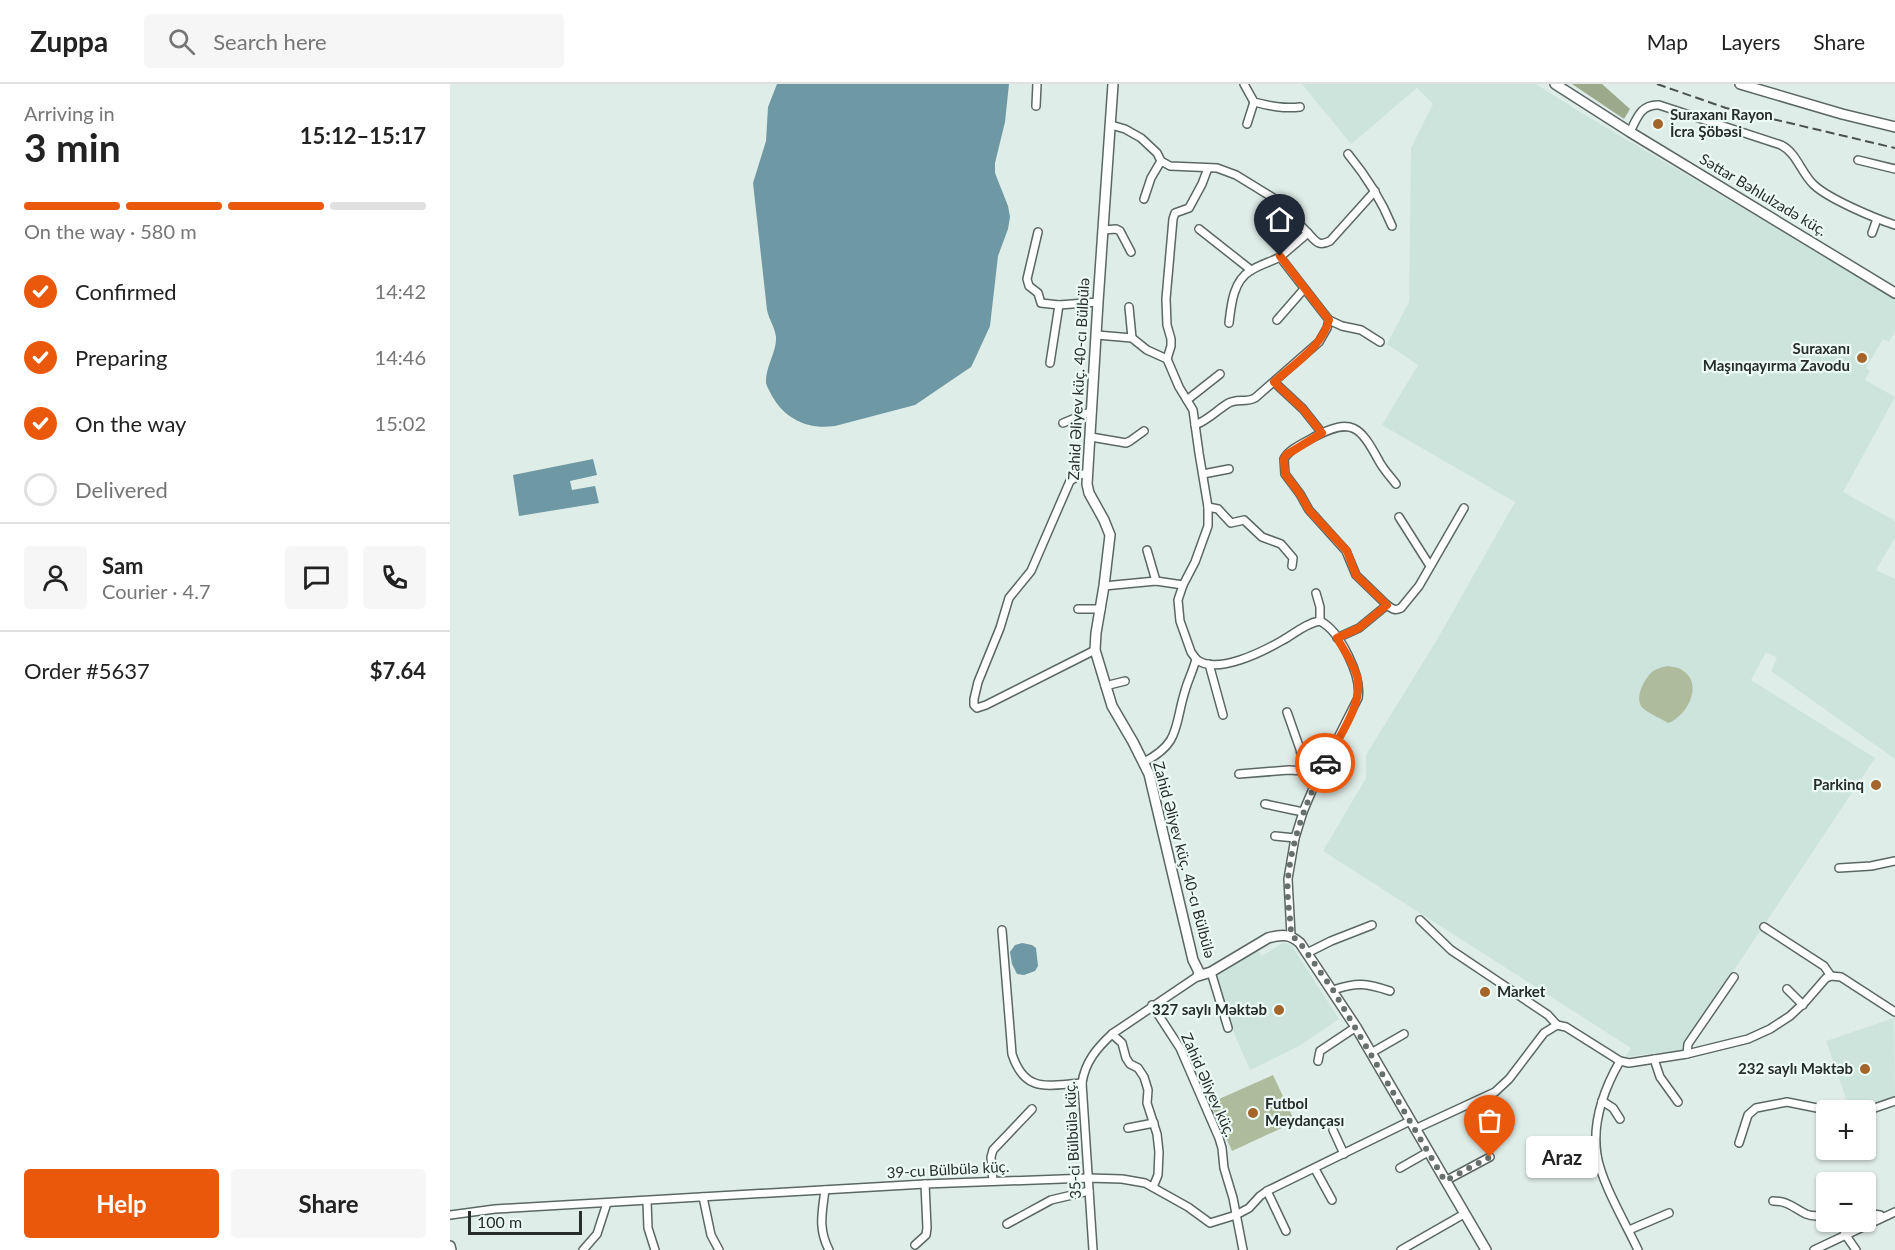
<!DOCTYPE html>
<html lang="en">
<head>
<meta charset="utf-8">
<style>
  body { margin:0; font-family:Lato,sans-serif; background:#f6f6f6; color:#222; height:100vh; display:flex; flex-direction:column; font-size:22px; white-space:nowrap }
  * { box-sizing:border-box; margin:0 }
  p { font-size:20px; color:#767676 }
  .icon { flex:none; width:33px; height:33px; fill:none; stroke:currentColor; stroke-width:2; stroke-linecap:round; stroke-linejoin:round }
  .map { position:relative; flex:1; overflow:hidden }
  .details { display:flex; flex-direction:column; background:#fff; width:450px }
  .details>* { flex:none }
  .fabs { position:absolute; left:1366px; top:1016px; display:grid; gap:12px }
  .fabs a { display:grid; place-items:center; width:60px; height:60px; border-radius:6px; background:#fff; box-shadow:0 2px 4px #0004; font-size:30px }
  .scale { position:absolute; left:18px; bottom:15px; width:114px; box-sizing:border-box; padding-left:6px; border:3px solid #272d2b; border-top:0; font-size:16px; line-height:21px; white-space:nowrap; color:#272d2b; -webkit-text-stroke:4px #ecfaf5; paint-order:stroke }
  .pin { position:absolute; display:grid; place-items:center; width:51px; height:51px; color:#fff; margin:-62px -26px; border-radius:50% 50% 50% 0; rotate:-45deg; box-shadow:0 0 6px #0007 }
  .pin .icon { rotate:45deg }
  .courier { position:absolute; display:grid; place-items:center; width:60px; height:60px; margin:-30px; border:4px solid #ea580c; border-radius:50%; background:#fff; color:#222; box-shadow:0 2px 8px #0007 }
  .bubble { position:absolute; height:42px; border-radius:6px; background:#fff; box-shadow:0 2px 4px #0004; font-size:20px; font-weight:700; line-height:42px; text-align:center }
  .overview em { font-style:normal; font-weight:700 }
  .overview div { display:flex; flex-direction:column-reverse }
  .overview { display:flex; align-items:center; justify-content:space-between; height:102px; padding:0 24px }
  h1 { font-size:39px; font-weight:700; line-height:45px }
  .bar { display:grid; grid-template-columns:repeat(4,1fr); gap:9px 6px; align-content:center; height:72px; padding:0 24px }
  .bar i { height:8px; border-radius:4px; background:#e0e0e0 }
  .bar .on { background:#ea580c }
  .bar p { grid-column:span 4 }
  .line { display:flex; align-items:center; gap:15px; padding:0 24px; border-top:2px solid #e0e0e0 }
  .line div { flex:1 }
  .round { display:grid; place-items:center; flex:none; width:63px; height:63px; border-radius:6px; background:#f6f6f6 }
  ol { padding:0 24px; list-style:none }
  li { display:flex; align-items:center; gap:18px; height:66px }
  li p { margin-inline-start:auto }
  li .icon { padding:6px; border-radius:50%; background:#ea580c; color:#fff; stroke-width:4 }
  li:last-child { color:#767676 }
  li i { width:33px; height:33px; border:3px solid #e0e0e0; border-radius:50% }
  .button { display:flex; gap:12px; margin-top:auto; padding:12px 24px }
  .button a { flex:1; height:69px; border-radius:6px; background:#ea580c; color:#fff; font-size:24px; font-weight:700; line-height:69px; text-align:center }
  .button a+a { background:#f6f6f6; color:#222 }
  header { display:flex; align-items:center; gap:36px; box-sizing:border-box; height:84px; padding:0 30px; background:#fff; border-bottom:2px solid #e0e0e0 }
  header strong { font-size:28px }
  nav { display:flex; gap:33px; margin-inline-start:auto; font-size:21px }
  .search { width:420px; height:54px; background:#f6f6f6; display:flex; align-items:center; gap:15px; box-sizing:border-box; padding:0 21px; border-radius:6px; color:#767676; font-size:22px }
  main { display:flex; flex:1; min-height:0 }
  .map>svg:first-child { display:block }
</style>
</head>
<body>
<header>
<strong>Zuppa</strong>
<div class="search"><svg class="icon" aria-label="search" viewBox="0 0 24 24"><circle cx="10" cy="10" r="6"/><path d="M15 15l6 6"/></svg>Search here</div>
<nav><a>Map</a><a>Layers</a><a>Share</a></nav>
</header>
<main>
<section class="details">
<div class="overview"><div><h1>3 min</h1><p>Arriving in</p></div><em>15:12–15:17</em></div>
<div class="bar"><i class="on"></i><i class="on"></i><i class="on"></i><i></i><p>On the way · 580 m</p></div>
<ol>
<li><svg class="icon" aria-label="check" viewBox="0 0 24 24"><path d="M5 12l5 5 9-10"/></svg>Confirmed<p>14:42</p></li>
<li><svg class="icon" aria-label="check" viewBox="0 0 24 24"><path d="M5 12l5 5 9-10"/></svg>Preparing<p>14:46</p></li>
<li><svg class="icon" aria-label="check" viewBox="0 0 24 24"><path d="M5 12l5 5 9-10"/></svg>On the way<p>15:02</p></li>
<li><i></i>Delivered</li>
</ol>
<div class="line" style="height:108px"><a class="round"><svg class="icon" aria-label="person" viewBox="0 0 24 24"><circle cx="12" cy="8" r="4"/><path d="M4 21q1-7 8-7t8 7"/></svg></a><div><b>Sam</b><p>Courier · 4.7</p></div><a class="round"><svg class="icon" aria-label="chat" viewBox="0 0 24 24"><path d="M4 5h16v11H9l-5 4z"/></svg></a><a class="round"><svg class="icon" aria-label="phone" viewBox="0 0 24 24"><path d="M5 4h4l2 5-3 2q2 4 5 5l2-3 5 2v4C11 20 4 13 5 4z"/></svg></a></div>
<div class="line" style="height:78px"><div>Order #5637</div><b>$7.64</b></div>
<div class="button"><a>Help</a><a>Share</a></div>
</section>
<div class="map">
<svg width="1445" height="1166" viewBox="0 0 1445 1166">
  <rect width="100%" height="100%" fill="#dfede8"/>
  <g fill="#cde4dc">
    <path d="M852 0H1086L1130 28 1445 214V247L1439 258 1433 255 1416 284 1420 287 1415 296 1445 313 1393 408 1445 437V454L1426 486 1445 495V675L1321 587 1327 574 1316 568 1301 596 1425 674 1231 966 1175 973 1181 964 873 767 916 694V671L988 554 1065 418 932 341 968 281 937 260 959 218 961 64 983 20 967 4 901 60Z"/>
    <path d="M834 858 842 862 889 935 849 962 800 986 770 917 765 894 808 866 812 872Z"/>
    <path d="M1444 934 1445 1013 1407 1026 1399 1023 1376 957Z"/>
  </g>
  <g fill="#aebb9d">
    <path d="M1218 582C1222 583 1228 583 1232 586 1254 599 1238 632 1218 639 1211 634 1199 630 1193 624 1184 616 1193 597 1201 589 1205 585 1212 583 1218 582Z"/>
    <path d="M823 991 845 1038 782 1067 760 1019Z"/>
  </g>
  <path fill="#9baa8a" d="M1122 0H1152L1180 25 1174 35Z"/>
  <g fill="#6e98a3">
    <path d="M327 0H559L555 38 545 79V89L558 122 560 133 558 145 548 172 540 242 524 277 521 283 465 321 385 342C358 346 335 335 322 312 320 308 317 303 316 299 315 283 327 268 326 253 325 243 319 236 317 226L303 99 316 57 318 23Z"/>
    <path d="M143 375 147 391 120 397 122 406 145 402 149 419 69 432 63 391Z"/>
    <path d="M572 859 582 861 586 864 588 882 585 887 574 891 567 890 562 880 560 868 565 861Z"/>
  </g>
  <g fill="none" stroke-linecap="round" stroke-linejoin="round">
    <g stroke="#5b6763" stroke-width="10">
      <g id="street">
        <path d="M794 0 804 18C820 22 834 25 850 23"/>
        <path d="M586 22 587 0"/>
        <path d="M797 40 804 18"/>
        <path d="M661 41 675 45 691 54 707 69 711 77 720 82 767 84 786 91 825 115 858 149 830 173 879 236 877 244 869 258 805 314C796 319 786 314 777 320 766 327 758 336 745 341"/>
        <path d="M1180 48C1187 34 1191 20 1209 21L1331 61C1347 69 1351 89 1364 101 1379 115 1424 134 1445 141"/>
        <path d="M898 70C916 92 931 115 942 142"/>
        <path d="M1408 76 1445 85"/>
        <path d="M694 115 701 94 711 77"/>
        <path d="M749 145 801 186"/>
        <path d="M653 146 666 145 670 147 681 168"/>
        <path d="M588 148 577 195 579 202 588 209 591 219 609 221 648 218"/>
        <path d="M858 149C866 157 868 163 880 157L925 107"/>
        <path d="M1422 149 1427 135"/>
        <path d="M679 223 682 254"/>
        <path d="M827 236 854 205"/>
        <path d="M879 236 892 242 911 246 930 258"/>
        <path d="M779 239C781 222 783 197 800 187 809 181 820 178 830 173"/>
        <path d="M647 251 682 254 697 266 717 275 729 303 743 326 749 369 758 423V442L745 478 733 501 728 516 730 537 741 568 746 575C743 587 738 596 735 607 724 642 731 659 694 678"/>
        <path d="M717 275 721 262V255L717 241 716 215 723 135 725 129 739 124 752 100 758 84"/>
        <path d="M600 279 609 221"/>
        <path d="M824 298 853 325 872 349"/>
        <path d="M737 316 770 290"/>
        <path d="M613 339 642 327"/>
        <path d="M641 353 676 359 680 357 694 347"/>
        <path d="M638 389 629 391 620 397 581 487 559 514 550 544 528 598 524 615V621L527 624 536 621 645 566"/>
        <path d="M753 390 779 385"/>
        <path d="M758 423 768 425 781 439 794 436 812 453 831 460 843 474 842 482"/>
        <path d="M949 433 980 482"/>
        <path d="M697 466 706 497"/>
        <path d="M654 502 706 497 733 501"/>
        <path d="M866 509 870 523V537"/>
        <path d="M937 521 906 491 896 467 859 426 850 410 835 390 834 375C839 365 854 359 864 353 902 333 910 342 929 377 933 385 940 392 946 400"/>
        <path d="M628 525H651"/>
        <path d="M887 554 909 544 937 521C942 525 945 527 951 524L969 502 1014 424"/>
        <path d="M746 575C766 592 814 567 833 556 844 550 856 539 870 537 890 547 912 592 908 614L867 695 853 728 845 754 838 795 841 851"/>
        <path d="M759 580 773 631"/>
        <path d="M655 602 675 597"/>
        <path d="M837 628 850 665 854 687"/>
        <path d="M789 690 839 686 854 687 867 695"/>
        <path d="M815 720 853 728"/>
        <path d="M825 752 845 754"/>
        <path d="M1389 784 1421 782 1445 777"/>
        <path d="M970 836 1001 866 1098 931 1107 941"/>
        <path d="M1314 843 1374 882 1381 892"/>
        <path d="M552 846 562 970C575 1010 598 1001 632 999"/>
        <path d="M857 869 881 857 922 841"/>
        <path d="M761 888 778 944"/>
        <path d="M1337 905 1353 921"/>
        <path d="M883 906C907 898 916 899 940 907"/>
        <path d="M702 921 730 964 769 1054 772 1064 774 1084 783 1114 793 1166"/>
        <path d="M662 950 672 959 676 974 680 980 688 984 694 993 698 1006 697 1019 707 1050 709 1068 708 1091 703 1103"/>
        <path d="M921 969 954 950"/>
        <path d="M1237 970 1238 960 1284 893"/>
        <path d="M1204 975 1210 993 1228 1018"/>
        <path d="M868 977 870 967 906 943"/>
        <path d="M1170 977C1154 1005 1142 1039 1147 1071 1151 1098 1176 1140 1188 1166"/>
        <path d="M1152 1017 1163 1024 1170 1035"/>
        <path d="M1416 1027 1445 1017"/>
        <path d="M678 1044 704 1039"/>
        <path d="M965 1045 1045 1008 1059 995 1094 949 1107 941 1116 943 1170 977 1179 979 1237 970 1298 955 1320 945 1340 932 1356 917 1376 894 1381 892 1391 893 1445 928"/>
        <path d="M883 1046 894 1070"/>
        <path d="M1289 1059 1298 1031 1306 1024 1337 1018 1377 1026"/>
        <path d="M1124 1083 1147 1072"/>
        <path d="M950 1084 978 1068"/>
        <path d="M865 1085 882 1116"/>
        <path d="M543 1097 541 1073 543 1066 582 1025"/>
        <path d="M995 1097 1040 1073"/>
        <path d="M375 1106C372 1129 368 1145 379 1166"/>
        <path d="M817 1107 836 1147"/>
        <path d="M253 1113 261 1151 269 1166"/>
        <path d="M197 1117 198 1144 205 1166"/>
        <path d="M1323 1117C1339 1117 1343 1124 1356 1130 1363 1133 1370 1132 1377 1131"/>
        <path d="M1416 1129 1430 1131V1134"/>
        <path d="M0 1131 45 1125 475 1100 638 1094 672 1095 695 1099 738 1123 760 1139 786 1131 799 1124 810 1112 817 1107 960 1037"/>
        <path d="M1392 1137 1395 1150 1406 1166"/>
        <path d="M557 1140 601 1116 639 1107"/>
        <path d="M1179 1146 1219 1129"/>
        <path d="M465 1161 476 1151 477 1144 475 1100"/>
        <path d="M133 1166 147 1150 157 1119"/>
        <path d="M643 1166 632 999C635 978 647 964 662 950L748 892"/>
        <path d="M951 1166 1014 1130"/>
        <path d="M1364 1166 1445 1128"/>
      </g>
    </g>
    <g stroke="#5b6763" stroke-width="12">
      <g id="secondary">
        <path d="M663 0 648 218 637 400 639 409 654 436 660 451 654 502 646 549 645 566 662 622 683 658 699 690 743 876 749 888 748 892 761 888 818 854C832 850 840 850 850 859L906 943 1036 1166"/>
        <path d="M1105 0 1180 48 1445 209"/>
        <path d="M1290 0 1392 30 1445 43"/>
        <path d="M0 1162 1 1166"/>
      </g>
    </g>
    <use href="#street" stroke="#fff" stroke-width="7"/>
    <use href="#secondary" stroke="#fff" stroke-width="9"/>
    <path stroke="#49504e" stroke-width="2" stroke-dasharray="9 4.5" stroke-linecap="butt" d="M1207 0 1276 24 1445 64"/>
  </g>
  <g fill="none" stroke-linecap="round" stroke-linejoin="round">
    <path stroke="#67706d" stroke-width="6" stroke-dasharray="0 10.8" d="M875 679C857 716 842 754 838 795 836 814 841 833 841 851L850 859 883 906 995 1097 1040 1073"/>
    <path stroke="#ea580c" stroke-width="8" d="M830 172 879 236C872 263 844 280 824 298L853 325 872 349 836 371 834 375 835 390 850 410 859 426 897 467 906 491 937 521 909 544 887 554C894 566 903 579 907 592 915 618 887 656 875 679"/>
  </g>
  <g fill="#a3652a" stroke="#ecfaf5" stroke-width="2">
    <circle cx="1208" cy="40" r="6"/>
    <circle cx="1412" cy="274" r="6"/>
    <circle cx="1426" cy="701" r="6"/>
    <circle cx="1035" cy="908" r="6"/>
    <circle cx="829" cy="926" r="6"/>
    <circle cx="1415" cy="985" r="6"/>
    <circle cx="803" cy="1029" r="6"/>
  </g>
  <g text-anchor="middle" stroke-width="4.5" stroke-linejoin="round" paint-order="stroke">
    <g font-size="15" font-weight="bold" fill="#272d2b" stroke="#ecfaf5" text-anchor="end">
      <text x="1220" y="36" text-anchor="start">Suraxanı Rayon<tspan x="1220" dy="17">İcra Şöbəsi</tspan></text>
      <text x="1400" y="270">Suraxanı<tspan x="1400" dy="17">Maşınqayırma Zavodu</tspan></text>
      <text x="1414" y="706">Parkinq</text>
      <text x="1047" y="913" text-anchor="start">Market</text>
      <text x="817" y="931">327 saylı Məktəb</text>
      <text x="1403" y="990">232 saylı Məktəb</text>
      <text x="815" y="1025" text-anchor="start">Futbol<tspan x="815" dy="17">Meydançası</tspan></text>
    </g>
    <g font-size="15" fill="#272d2b" stroke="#ecfaf5">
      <text transform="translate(1313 111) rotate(31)" y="5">Səttar Bəhlulzadə küç.</text>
      <text transform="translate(629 295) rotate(-87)" y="5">Zahid Əliyev küç. 40-cı Bülbülə</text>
      <text transform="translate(734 776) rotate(75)" y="5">Zahid Əliyev küç. 40-cı Bülbülə</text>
      <text transform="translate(758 1001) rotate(66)" y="5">Zahid Əliyev küç.</text>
      <text transform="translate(623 1056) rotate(-93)" y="5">35-ci Bülbülə küç.</text>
      <text transform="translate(498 1086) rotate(-3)" y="5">39-cu Bülbülə küç.</text>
    </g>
  </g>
</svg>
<div class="fabs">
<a>+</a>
<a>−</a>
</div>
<div class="scale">100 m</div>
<div class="pin" style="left:1040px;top:1073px;background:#ea580c"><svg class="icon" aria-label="bag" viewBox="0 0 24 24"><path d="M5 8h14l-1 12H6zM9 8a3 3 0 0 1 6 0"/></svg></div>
<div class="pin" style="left:830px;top:172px;background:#1f2937"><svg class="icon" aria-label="home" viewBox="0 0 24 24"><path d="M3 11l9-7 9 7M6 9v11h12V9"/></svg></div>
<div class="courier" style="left:875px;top:679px"><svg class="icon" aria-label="car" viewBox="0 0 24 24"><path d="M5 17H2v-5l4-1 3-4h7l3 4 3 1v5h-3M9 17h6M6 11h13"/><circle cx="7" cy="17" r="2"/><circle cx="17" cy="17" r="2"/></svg></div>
<div class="bubble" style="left:1076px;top:1052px;width:72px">Araz</div>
</div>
</main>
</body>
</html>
